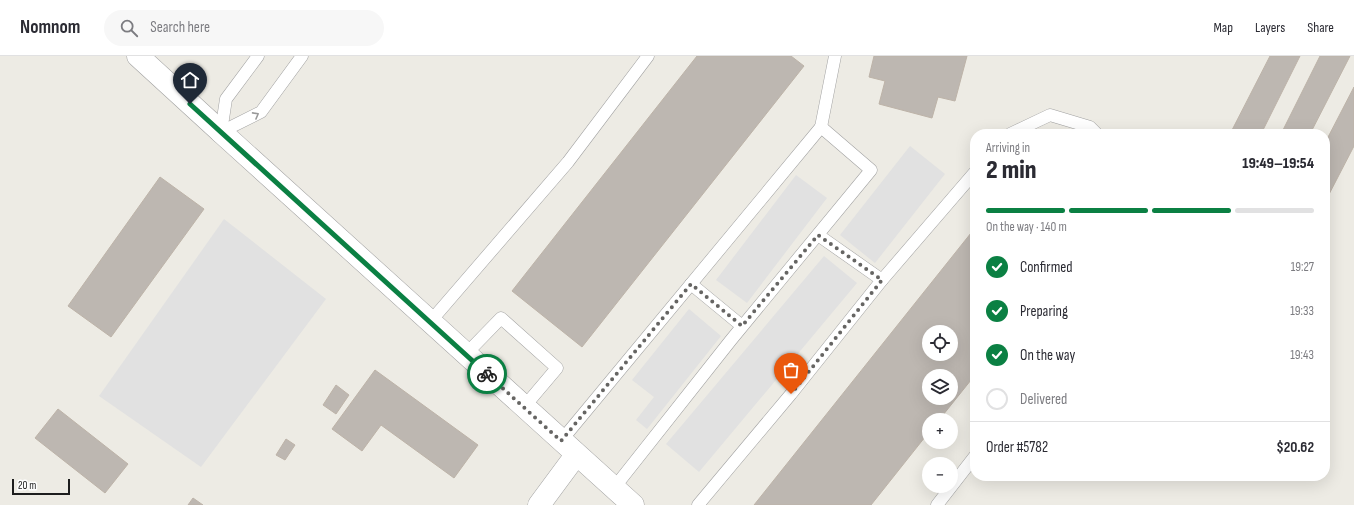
<!DOCTYPE html>
<html lang="en">
<head>
<meta charset="utf-8">
<style>
  body { margin:0; font-family:"Sofia Sans Condensed",sans-serif; background:#f7f7f7; color:#2b2b33; height:100vh; display:flex; flex-direction:column; font-size:15px; white-space:nowrap }
  * { box-sizing:border-box; margin:0 }
  p { font-size:13px; color:#7c7c81 }
  .icon { flex:none; width:22px; height:22px; fill:none; stroke:currentColor; stroke-width:2; stroke-linecap:round; stroke-linejoin:round }
  .map { position:relative; flex:1; overflow:hidden }
  .side { position:absolute; left:970px; top:73px; width:360px; height:352px; display:flex; flex-direction:column; background:#fff; border-radius:16px; box-shadow:0 4px 16px #0002 }
  .side>* { flex:none }
  .buttons { position:absolute; left:922px; top:269px; display:grid; gap:8px }
  .buttons a { display:grid; place-items:center; width:36px; height:36px; border-radius:50%; background:#fff; box-shadow:0 4px 16px #0002; font-size:20px }
  .scale { position:absolute; left:12px; bottom:10px; width:58px; box-sizing:border-box; padding-left:4px; border:2px solid #1d1d1d; border-top:0; font-size:11px; line-height:14px; white-space:nowrap; color:#1d1d1d; -webkit-text-stroke:3px #fff; paint-order:stroke }
  .pin { position:absolute; display:grid; place-items:center; width:34px; height:34px; color:#fff; margin:-41px -17px; border-radius:50% 50% 50% 0; rotate:-45deg; box-shadow:0 0 4px #0007 }
  .pin .icon { rotate:45deg }
  .courier { position:absolute; display:grid; place-items:center; width:40px; height:40px; margin:-20px; border:3px solid #0b8043; border-radius:50%; background:#fff; color:#222; box-shadow:0 1px 5px #0007 }
  .headline em { font-style:normal; font-weight:800 }
  .headline div { display:flex; flex-direction:column-reverse }
  .headline { display:flex; align-items:center; justify-content:space-between; height:68px; padding:0 16px }
  h1 { font-size:26px; font-weight:800; line-height:30px }
  .bar { display:grid; grid-template-columns:repeat(4,1fr); gap:6px 4px; align-content:center; height:48px; padding:0 16px }
  .bar i { height:5px; border-radius:3px; background:#e1e1e2 }
  .bar .on { background:#0b8043 }
  .bar p { grid-column:span 4 }
  .line { display:flex; align-items:center; gap:10px; padding:0 16px; border-top:1px solid #e1e1e2 }
  .line div { flex:1 }
  ol { padding:0 16px; list-style:none }
  li { display:flex; align-items:center; gap:12px; height:44px }
  li p { margin-inline-start:auto }
  li .icon { padding:4px; border-radius:50%; background:#0b8043; color:#fff; stroke-width:4 }
  li:last-child { color:#7c7c81 }
  li i { width:22px; height:22px; border:2px solid #e1e1e2; border-radius:50% }
  header { display:flex; align-items:center; gap:24px; box-sizing:border-box; height:56px; padding:0 20px; background:#fff; border-bottom:1px solid #e1e1e2 }
  header strong { font-size:19px }
  nav { display:flex; gap:22px; margin-inline-start:auto; font-size:14px }
  .search { width:280px; height:36px; background:#f7f7f7; display:flex; align-items:center; gap:10px; box-sizing:border-box; padding:0 14px; border-radius:22px; color:#7c7c81; font-size:15px }
  .map>svg:first-child { display:block }
</style>
</head>
<body>
<header>
<strong>Nomnom</strong>
<div class="search"><svg class="icon" aria-label="search" viewBox="0 0 24 24"><circle cx="10" cy="10" r="6"/><path d="M15 15l6 6"/></svg>Search here</div>
<nav><a>Map</a><a>Layers</a><a>Share</a></nav>
</header>
<div class="map">
<svg width="1354" height="449" viewBox="0 0 1354 449">
  <rect width="100%" height="100%" fill="#edebe4"/>
  <g fill="#e1e1e1">
    <path d="M910 90 945 118 875 207 840 179Z"/>
    <path d="M796 119 827 142 747 247 716 224Z"/>
    <path d="M224 163 326 243 201 411 99 340Z"/>
    <path d="M824 200 857 227 699 416 666 388Z"/>
    <path d="M689 253 721 280 647 373 636 364 654 341 632 324Z"/>
  </g>
  <g fill="#bdb7b1" stroke="#bdb3a8" fill-rule="evenodd">
    <path d="M697 0H791L804 10 582 291 512 235Z"/>
    <path d="M874 0H967L955 45 938 41 932 62 879 48 885 25 869 21Z"/>
    <path d="M1270 0H1300L1261 78H1230Z"/>
    <path d="M1320 0H1350L1310 78H1281Z"/>
    <path d="M1354 31V90L1325 146V87Z"/>
    <path d="M160 121 204 153 111 281 68 250Z"/>
    <path d="M975 172V319L939 364H929V376L871 449H754ZM929 276H951V298H929ZM929 320H951V342H929Z"/>
    <path d="M375 314 478 389 454 422 381 369 362 395 332 373Z"/>
    <path d="M336 329 349 339 336 358 323 349Z"/>
    <path d="M58 353 128 408 105 437 35 382Z"/>
    <path d="M286 383 295 389 285 404 276 399Z"/>
    <path d="M193 442 203 449H188Z"/>
  </g>
  <g fill="none" stroke-linecap="round" stroke-linejoin="round">
    <g stroke="#a1a1a1" stroke-width="13">
      <g id="service">
        <path d="M821 71 835 0"/>
        <path d="M221 76 261 56 302 0"/>
        <path d="M221 76 226 43 258 0"/>
        <path d="M1010 78 1050 59 1090 71 1097 78"/>
        <path d="M818 179 882 224 975 116"/>
        <path d="M691 228 742 270"/>
        <path d="M430 266 568 106 648 0"/>
        <path d="M466 298 501 262 557 312 524 351"/>
        <path d="M561 385 821 71 871 114 731 284 614 432"/>
        <path d="M698 449 791 338 882 224"/>
        <path d="M937 449 975 400"/>
      </g>
    </g>
    <g stroke="#a1a1a1" stroke-width="23">
      <g id="minor">
        <path d="M221 76 633 449"/>
        <path d="M539 449 576 399"/>
      </g>
    </g>
    <g stroke="#a1a1a1" stroke-width="23">
      <path id="tertiary" d="M138 0 221 76"/>
    </g>
    <use href="#service" stroke="#fff" stroke-width="12"/>
    <use href="#minor" stroke="#fff" stroke-width="22"/>
    <use href="#tertiary" stroke="#fff" stroke-width="22"/>
  </g>
  <defs><path id="oneway-chevron" d="M-2-3.5L2.5 0L-2 3.5" fill="none" stroke-width="1.6" stroke-linecap="round" stroke-linejoin="round"/></defs>
  <use stroke="#999" href="#oneway-chevron" transform="translate(256 59) rotate(-29)"/>
  <g fill="none" stroke-linecap="round" stroke-linejoin="round">
    <path stroke="#666563" stroke-width="4" stroke-dasharray="0 7.2" d="M487 318 561 385 691 228 742 270 818 179 882 224 791 338"/>
    <path stroke="#0b8043" stroke-width="5" d="M190 48 487 318"/>
  </g>
</svg>
<div class="buttons">
<a><svg class="icon" aria-label="locate" viewBox="0 0 24 24"><circle cx="12" cy="12" r="6"/><path d="M12 2v4M12 18v4M2 12h4M18 12h4"/></svg></a>
<a><svg class="icon" aria-label="layers" viewBox="0 0 24 24"><path d="M12 4l9 5-9 5-9-5zM3 14l9 5 9-5"/></svg></a>
<a>+</a>
<a>−</a>
</div>
<div class="scale">20 m</div>
<div class="pin" style="left:791px;top:338px;background:#ea580c"><svg class="icon" aria-label="bag" viewBox="0 0 24 24"><path d="M5 8h14l-1 12H6zM9 8a3 3 0 0 1 6 0"/></svg></div>
<div class="pin" style="left:190px;top:48px;background:#1f2937"><svg class="icon" aria-label="home" viewBox="0 0 24 24"><path d="M3 11l9-7 9 7M6 9v11h12V9"/></svg></div>
<div class="courier" style="left:487px;top:318px"><svg class="icon" aria-label="bike" viewBox="0 0 24 24"><circle cx="6" cy="16" r="4"/><circle cx="18" cy="16" r="4"/><path d="M6 16l4-8h5l3 8M10 8l3 8H6M13 5h3"/></svg></div>
<section class="side">
<div class="headline"><div><h1>2 min</h1><p>Arriving in</p></div><em>19:49–19:54</em></div>
<div class="bar"><i class="on"></i><i class="on"></i><i class="on"></i><i></i><p>On the way · 140 m</p></div>
<ol>
<li><svg class="icon" aria-label="check" viewBox="0 0 24 24"><path d="M5 12l5 5 9-10"/></svg>Confirmed<p>19:27</p></li>
<li><svg class="icon" aria-label="check" viewBox="0 0 24 24"><path d="M5 12l5 5 9-10"/></svg>Preparing<p>19:33</p></li>
<li><svg class="icon" aria-label="check" viewBox="0 0 24 24"><path d="M5 12l5 5 9-10"/></svg>On the way<p>19:43</p></li>
<li><i></i>Delivered</li>
</ol>
<div class="line" style="height:52px"><div>Order #5782</div><b>$20.62</b></div>
</section>
</div>
</body>
</html>
